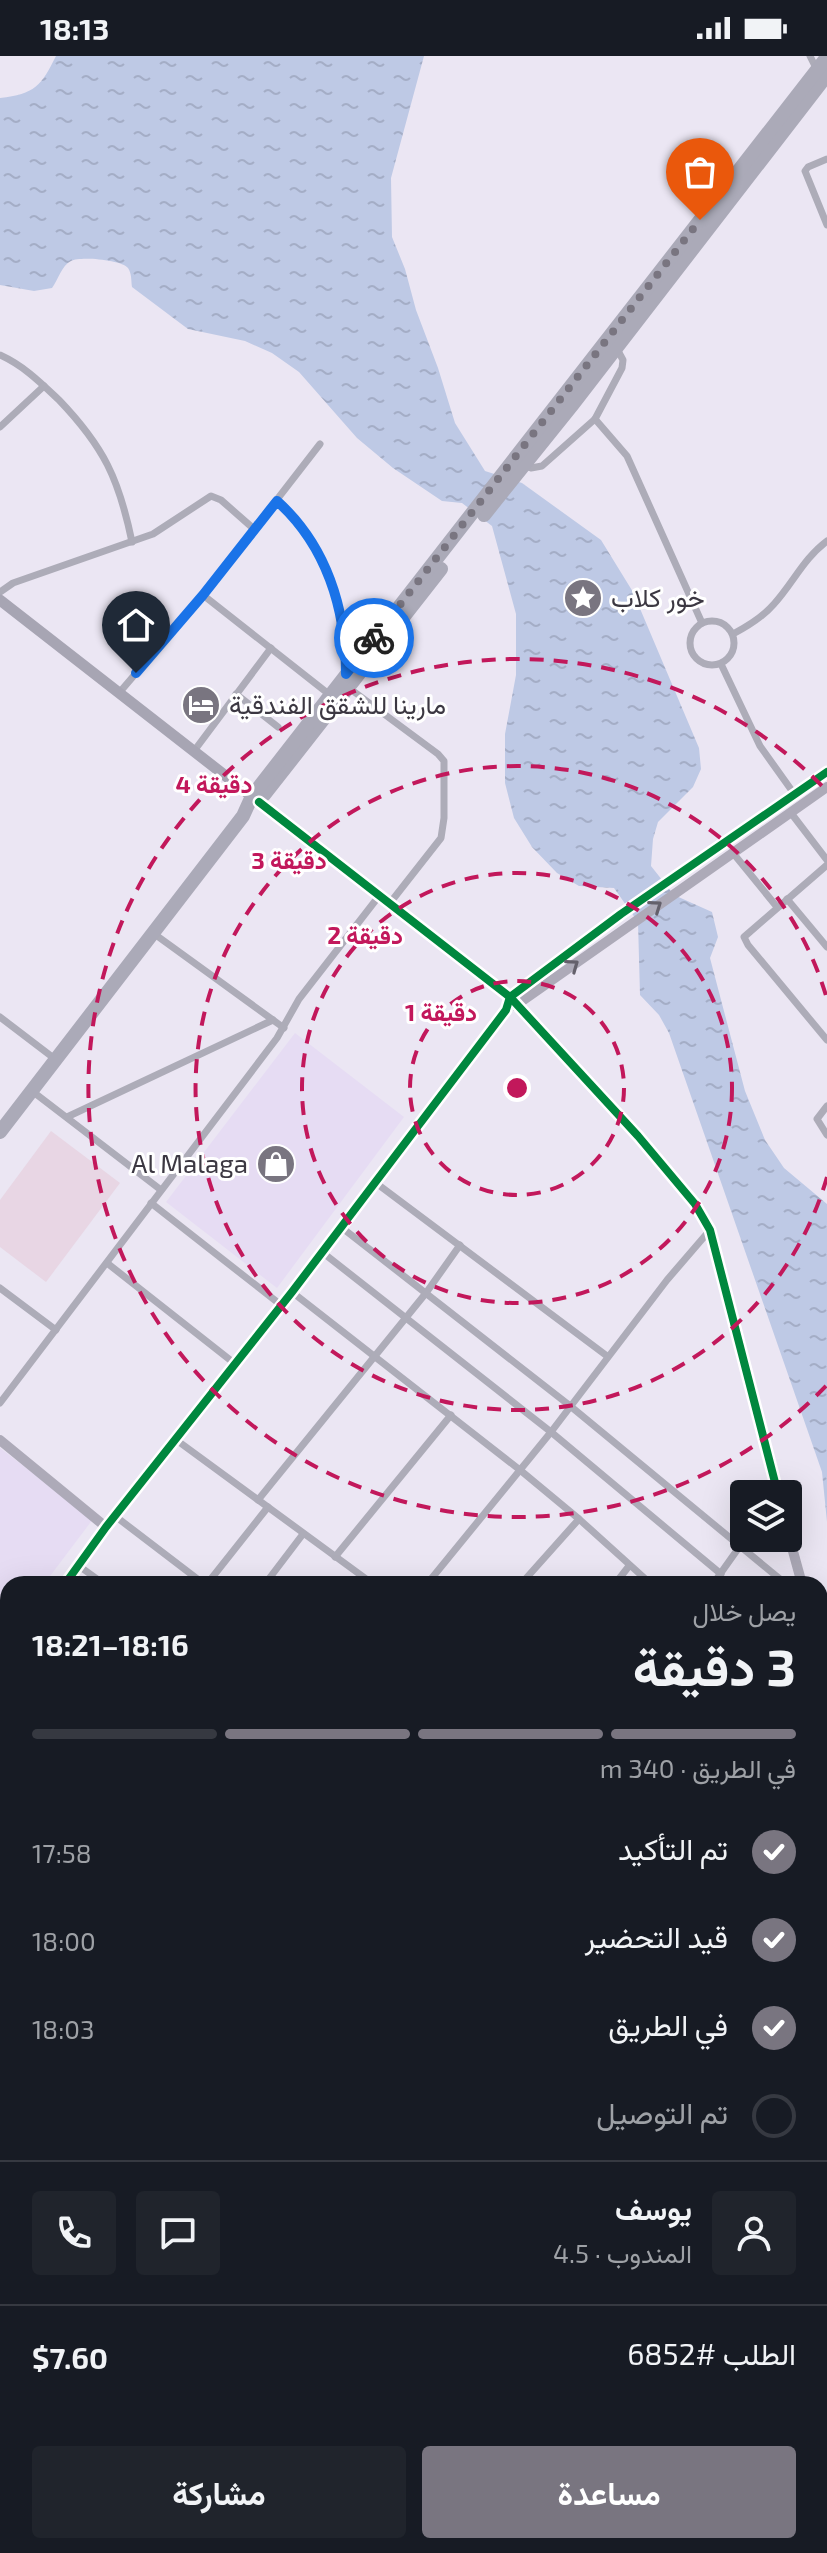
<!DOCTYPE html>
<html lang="ar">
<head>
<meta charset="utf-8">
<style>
  body { margin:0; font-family:"Exo 2",Vazirmatn,sans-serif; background:#20242c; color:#f1f3f6; direction:rtl; height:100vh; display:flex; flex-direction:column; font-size:30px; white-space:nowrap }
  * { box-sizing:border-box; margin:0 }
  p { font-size:26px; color:#9ea1a6 }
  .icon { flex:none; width:44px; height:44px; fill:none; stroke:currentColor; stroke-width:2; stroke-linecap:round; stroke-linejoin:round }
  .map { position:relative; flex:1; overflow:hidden; direction:ltr }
  .sheet { position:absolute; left:0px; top:1520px; width:828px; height:978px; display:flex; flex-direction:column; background:#171b24; border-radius:24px 24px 0 0; box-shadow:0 8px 32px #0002; direction:rtl }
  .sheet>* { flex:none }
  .controls { position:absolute; left:730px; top:1424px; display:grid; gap:16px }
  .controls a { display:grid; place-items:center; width:72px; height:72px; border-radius:8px; background:#171b24; box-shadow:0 8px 32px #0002; font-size:40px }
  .pin { position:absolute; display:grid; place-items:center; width:68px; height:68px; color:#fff; margin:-82px -34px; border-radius:50% 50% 50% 0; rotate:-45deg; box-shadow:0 0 8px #0007 }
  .pin .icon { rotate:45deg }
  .courier { position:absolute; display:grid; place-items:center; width:80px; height:80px; margin:-40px; border:6px solid #1a73e8; border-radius:50%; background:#fff; color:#222; box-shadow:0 2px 10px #0007 }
  .head em { font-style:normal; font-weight:700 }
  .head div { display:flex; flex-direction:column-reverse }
  .head { display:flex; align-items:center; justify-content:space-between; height:136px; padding:0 32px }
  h1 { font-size:52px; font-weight:700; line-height:60px }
  .bar { display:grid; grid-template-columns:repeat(4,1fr); gap:12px 8px; align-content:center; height:96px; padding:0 32px }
  .bar i { height:10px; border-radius:6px; background:#363941 }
  .bar .current { background:#797580 }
  .bar p { grid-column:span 4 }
  .line { display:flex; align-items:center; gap:20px; padding:0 32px; border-top:2px solid #363941 }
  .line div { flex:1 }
  .round { display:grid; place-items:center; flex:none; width:84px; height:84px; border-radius:8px; background:#20242c }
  ol { padding:0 32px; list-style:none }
  li { display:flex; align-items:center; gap:24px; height:88px }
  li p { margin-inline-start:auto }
  li .icon { padding:8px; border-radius:50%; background:#797580; color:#fff; stroke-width:4 }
  li:last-child { color:#9ea1a6 }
  li i { width:44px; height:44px; border:4px solid #363941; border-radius:50% }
  .action { display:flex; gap:16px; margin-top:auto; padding:16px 32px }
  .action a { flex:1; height:92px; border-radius:8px; background:#797580; color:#fff; font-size:32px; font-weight:700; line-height:92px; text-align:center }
  .action a+a { background:#20242c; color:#f1f3f6 }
  .status { display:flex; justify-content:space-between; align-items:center; height:56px; padding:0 40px; background:#171b24; direction:ltr }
  .status svg { height:22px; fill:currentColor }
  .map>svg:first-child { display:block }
</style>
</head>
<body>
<div class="status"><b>18:13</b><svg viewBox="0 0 49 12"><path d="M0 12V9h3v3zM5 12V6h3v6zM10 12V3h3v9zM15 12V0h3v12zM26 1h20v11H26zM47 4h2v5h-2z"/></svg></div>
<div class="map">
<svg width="827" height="2497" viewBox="0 0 827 2497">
  <defs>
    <pattern id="water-ripples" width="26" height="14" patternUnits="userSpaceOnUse" patternTransform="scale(2)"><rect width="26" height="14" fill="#bec9e5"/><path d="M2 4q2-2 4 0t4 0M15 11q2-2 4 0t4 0" fill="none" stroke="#a4adc6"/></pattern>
  </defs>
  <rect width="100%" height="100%" fill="#ebe6f3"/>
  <g fill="#e6dcf3">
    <path d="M295 977 404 1061 277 1232 166 1146Z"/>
    <path d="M0 1392 93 1463 44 1528H8V1575L6 1577 0 1573Z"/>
  </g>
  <path fill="#e8d6e4" d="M51 1075 120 1127 46 1226 0 1191V1144Z"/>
  <path fill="url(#water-ripples)" d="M56 0H424L391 122 392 181 405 213 416 254 438 312 455 367 485 415 522 427 601 484 633 536 699 692 701 713 693 731 658 766 653 783 651 810 674 839 712 856 718 881 710 902 745 1035 765 1084 784 1112 827 1148V1466L822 1416 669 977 659 959 640 939 638 866 614 832 579 830 557 817 532 791 514 762 505 727V678L516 619V558L492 470 462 447 442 445 393 412 357 382 299 316 272 297 245 285 188 273 132 231C131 225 132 218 128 212 122 204 80 200 71 205 62 209 58 224 52 232L34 235 0 229V42C35 38 41 30 56 0Z"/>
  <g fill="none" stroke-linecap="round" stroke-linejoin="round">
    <g stroke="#adacb8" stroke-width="7">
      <path d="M810 0 817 14"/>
      <path d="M827 103 808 111 805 115 827 169"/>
      <path d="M0 299C24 310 40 326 59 344 104 391 119 423 132 486"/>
      <path d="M595 363 627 400 702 567"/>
      <path d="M0 371 44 330"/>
      <path d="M525 410 531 412 542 410 595 363 622 312 623 304 617 293"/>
      <path d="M277 445C326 488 346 551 346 615"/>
      <path d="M0 536 13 527 153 478 211 440 221 444 254 473"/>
      <path d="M203 539 330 639"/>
      <circle cx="712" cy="587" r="22"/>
      <path d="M733 578C748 570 763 561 774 548 793 527 804 502 827 485"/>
      <path d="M721 608 760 690 795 739"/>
      <path d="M349 632 438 698 444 705V762L441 782 390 847"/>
      <path d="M119 637 203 539 320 388"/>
      <path d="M236 638 278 671"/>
      <path d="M194 695 271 592"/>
      <path d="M791 757 827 804"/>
      <path d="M733 797 777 851"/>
      <path d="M827 809 744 881 748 889 827 984"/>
      <path d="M787 843 827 891"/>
      <path d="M153 877 284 972"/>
      <path d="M0 961 55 1003"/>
      <path d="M32 1035 161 1134"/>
      <path d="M827 1050 817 1063 827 1079"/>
      <path d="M67 1061 273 964"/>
      <path d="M376 1127 607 1300"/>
      <path d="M151 1147 281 1249"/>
      <path d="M341 1171 569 1349 786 1528"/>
      <path d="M322 1196 551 1376 721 1518"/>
      <path d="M107 1207 234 1307"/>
      <path d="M0 1232 56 1274"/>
      <path d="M292 1236 520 1414 579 1463 651 1528"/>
      <path d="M0 1347 277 982 299 943 379 840"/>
      <path d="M175 1383 373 1528"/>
      <path d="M258 1444 426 1237 460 1189"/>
      <path d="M115 1460 204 1528"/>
      <path d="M335 1501 451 1359"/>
      <path d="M79 1510 104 1528"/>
      <path d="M207 1528 268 1451"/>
      <path d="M265 1528 303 1478"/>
      <path d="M427 1528 551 1376 667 1224 710 1174"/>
      <path d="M521 1528 579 1463"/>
      <path d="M615 1528 629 1510"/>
      <path d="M713 1528 740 1490"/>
      <path d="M0 1645 8 1652"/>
      <path d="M820 1688 827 1693"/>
      <path d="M0 1691 8 1697"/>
      <path d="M0 1738 8 1745"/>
      <path d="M820 1759 827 1764"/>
      <path d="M0 1788 8 1794"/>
      <path d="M820 1788 827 1779"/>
      <path d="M0 1817 8 1807"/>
      <path d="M820 1818 827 1823"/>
      <path d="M0 1835 8 1841"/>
      <path d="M820 1884 827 1875"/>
      <path d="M0 1886 8 1892"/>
      <path d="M820 1900 827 1906"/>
      <path d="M820 1955 827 1960"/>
      <path d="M820 2004 827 1995"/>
      <path d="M820 2069 827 2075"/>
      <path d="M0 2113 8 2119"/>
      <path d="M0 2169 8 2158"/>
      <path d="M820 2177 827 2167"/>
      <path d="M0 2221 8 2227"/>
      <path d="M0 2318 8 2308"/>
      <path d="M0 2323 8 2329"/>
      <path d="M820 2336 827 2327"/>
      <path d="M820 2433 827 2438"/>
      <path d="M0 2436 8 2442"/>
      <path d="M75 2490 84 2497"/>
      <path d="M219 2490 228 2497"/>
      <path d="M346 2490 355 2497"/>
      <path d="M484 2490 493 2497"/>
      <path d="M65 2497 70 2490"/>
      <path d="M266 2497 271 2490"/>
      <path d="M580 2497 585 2490"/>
      <path d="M695 2497 700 2490"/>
    </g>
    <g stroke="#adaab8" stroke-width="10">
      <path d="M259 746 510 941 638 1080 695 1148 710 1174 778 1438"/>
      <path d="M515 950 827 731"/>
      <path d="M0 1384 106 1471"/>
      <path d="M788 1477 802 1528"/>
      <path d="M65 1528 106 1471 292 1236 506 954 510 941 621 858 827 716"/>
      <path d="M820 1576 827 1586"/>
      <path d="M0 1590 8 1596"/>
      <path d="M0 1614 8 1604"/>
      <path d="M0 2009 8 2015"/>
      <path d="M820 2218 827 2209"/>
      <path d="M820 2225 827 2231"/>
      <path d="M623 2490 632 2497"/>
      <path d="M606 2497 612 2490"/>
    </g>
    <path stroke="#a7a5b3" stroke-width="11" d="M0 544 259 746"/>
    <g stroke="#abaab8" stroke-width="14">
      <path d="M484 459 573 348 827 19"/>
      <path d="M264 739 441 513"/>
      <path d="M0 1076 243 760 252 740 827 1"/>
    </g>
    <g stroke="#afadb8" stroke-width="3" stroke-dasharray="4 8" stroke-linecap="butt">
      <path d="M820 2194 827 2185"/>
      <path d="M588 2497 593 2490"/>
    </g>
    <g stroke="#fff" stroke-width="13">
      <g id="cycleway">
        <path d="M259 746 510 941 638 1080 695 1148 710 1174 778 1438"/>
        <path d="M65 1528 106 1471 292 1236 506 954 510 941 621 858 827 716"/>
      </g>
    </g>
    <use href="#cycleway" stroke="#00873e" stroke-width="8"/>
  </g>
  <defs><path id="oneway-chevron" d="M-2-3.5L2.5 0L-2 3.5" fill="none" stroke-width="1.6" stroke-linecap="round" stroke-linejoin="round" transform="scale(2)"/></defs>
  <g stroke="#64606b">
    <use href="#oneway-chevron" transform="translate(656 850) rotate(-35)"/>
    <use href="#oneway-chevron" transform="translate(573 909) rotate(-36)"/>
  </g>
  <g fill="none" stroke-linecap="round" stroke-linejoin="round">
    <path stroke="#797580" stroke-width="8" stroke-dasharray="0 14.4" d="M374 582 700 164"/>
    <path stroke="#1a73e8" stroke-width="10" d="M136 617 203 539 277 445C326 489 346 552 346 618L374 582"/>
  </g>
  <g fill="none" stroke="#c2185b" stroke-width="4" stroke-dasharray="14 10">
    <circle cx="517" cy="1032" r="107"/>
    <circle cx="517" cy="1032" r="215"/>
    <path d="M827 1121A322 322 0 1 1 827 943"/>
    <path d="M826 1330A429 429 0 1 1 826 734"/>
  </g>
  <defs>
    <g id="sight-disc" transform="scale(2)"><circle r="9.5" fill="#797580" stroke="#fff"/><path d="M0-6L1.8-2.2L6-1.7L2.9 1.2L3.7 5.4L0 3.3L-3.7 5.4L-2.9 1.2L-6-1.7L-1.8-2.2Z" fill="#fff"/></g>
    <g id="hotel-disc" transform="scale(2)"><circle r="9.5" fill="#797580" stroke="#fff"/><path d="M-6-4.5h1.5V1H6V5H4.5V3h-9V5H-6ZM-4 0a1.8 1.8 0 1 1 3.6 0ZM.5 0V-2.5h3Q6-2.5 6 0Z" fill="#fff"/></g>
    <g id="shop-disc" transform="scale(2)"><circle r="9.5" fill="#797580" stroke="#fff"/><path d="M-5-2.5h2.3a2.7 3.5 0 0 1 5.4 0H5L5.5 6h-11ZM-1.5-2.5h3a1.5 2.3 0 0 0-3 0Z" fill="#fff"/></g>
  </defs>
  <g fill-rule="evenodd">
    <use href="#sight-disc" x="583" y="542"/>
    <use href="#hotel-disc" x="201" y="649"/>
    <use href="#shop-disc" x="276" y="1108"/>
  </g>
  <g text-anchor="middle" stroke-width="6" stroke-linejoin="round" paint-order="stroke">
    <g font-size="26" fill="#3c3842" stroke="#fff" text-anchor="start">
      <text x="611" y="551">خور كلاب</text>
      <text x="229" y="658">مارينا للشقق الفندقية</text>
      <text x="248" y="1117" text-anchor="end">Al Malaga</text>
    </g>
  </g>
  <circle cx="517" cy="1032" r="12" fill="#c2185b" stroke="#fff" stroke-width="4"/>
  <g font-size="24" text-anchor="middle" font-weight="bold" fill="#c2185b" stroke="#fff" stroke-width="6" stroke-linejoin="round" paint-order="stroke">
    <text x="214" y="737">4 دقيقة</text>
    <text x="289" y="813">3 دقيقة</text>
    <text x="365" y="888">2 دقيقة</text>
    <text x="441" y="965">1 دقيقة</text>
  </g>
</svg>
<div class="controls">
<a><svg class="icon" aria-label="layers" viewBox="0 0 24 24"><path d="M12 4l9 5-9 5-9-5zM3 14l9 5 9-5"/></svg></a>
</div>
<div class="pin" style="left:700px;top:164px;background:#ea580c"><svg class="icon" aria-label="bag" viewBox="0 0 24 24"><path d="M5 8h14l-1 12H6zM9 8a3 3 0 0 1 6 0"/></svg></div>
<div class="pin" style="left:136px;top:617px;background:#1f2937"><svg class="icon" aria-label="home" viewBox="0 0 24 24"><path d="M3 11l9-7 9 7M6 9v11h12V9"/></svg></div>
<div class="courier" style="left:374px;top:582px"><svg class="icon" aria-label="bike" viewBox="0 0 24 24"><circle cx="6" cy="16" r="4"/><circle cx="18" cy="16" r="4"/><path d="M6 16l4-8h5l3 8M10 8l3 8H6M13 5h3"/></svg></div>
<section class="sheet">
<div class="head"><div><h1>3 دقيقة</h1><p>يصل خلال</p></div><em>18:16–18:21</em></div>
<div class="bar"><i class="current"></i><i class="current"></i><i class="current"></i><i></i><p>في الطريق · 340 m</p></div>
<ol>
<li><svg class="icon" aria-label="check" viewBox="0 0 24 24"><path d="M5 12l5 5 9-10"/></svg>تم التأكيد<p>17:58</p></li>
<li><svg class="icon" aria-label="check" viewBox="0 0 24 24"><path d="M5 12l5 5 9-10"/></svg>قيد التحضير<p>18:00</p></li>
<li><svg class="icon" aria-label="check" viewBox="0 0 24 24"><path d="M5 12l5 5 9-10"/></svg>في الطريق<p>18:03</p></li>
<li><i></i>تم التوصيل</li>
</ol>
<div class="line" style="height:144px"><a class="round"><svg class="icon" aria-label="person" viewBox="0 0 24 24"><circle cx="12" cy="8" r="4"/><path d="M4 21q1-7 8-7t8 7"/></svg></a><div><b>يوسف</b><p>المندوب · 4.5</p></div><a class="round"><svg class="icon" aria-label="chat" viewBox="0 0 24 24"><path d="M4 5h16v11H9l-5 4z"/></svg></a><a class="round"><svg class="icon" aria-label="phone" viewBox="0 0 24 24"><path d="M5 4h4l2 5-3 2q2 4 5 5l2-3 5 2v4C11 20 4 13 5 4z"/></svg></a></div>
<div class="line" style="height:104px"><div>الطلب #6852</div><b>$7.60</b></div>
<div class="action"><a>مساعدة</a><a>مشاركة</a></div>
</section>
</div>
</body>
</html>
